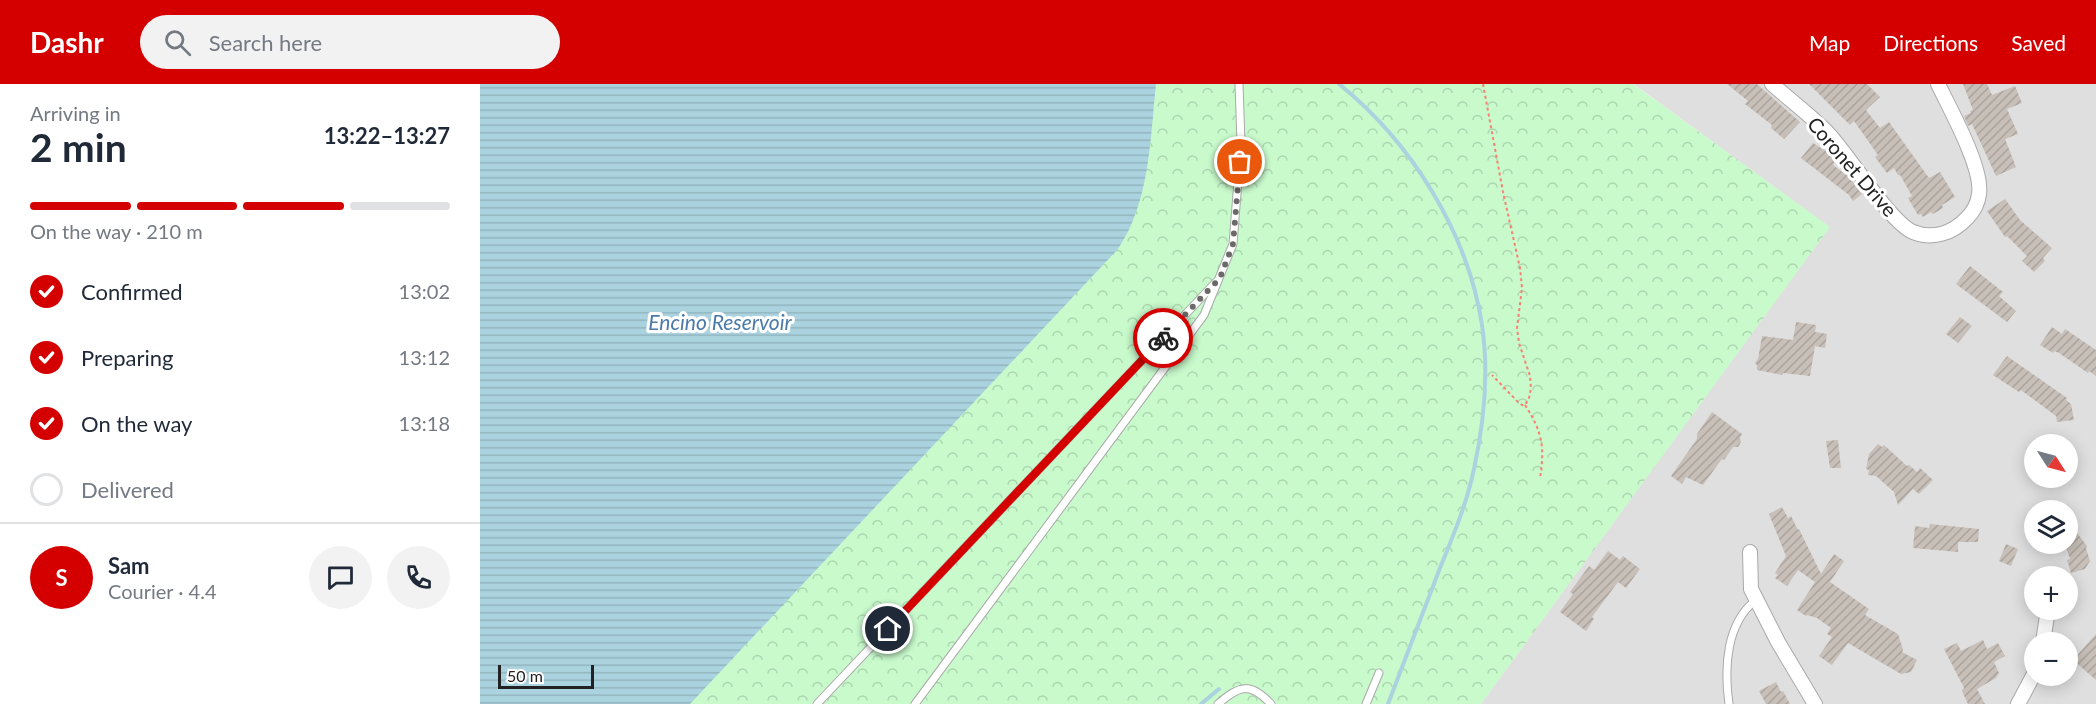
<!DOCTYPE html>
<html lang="en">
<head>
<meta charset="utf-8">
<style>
  body { margin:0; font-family:Lato,sans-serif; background:#f2f2f3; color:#1f2937; height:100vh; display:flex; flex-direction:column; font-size:22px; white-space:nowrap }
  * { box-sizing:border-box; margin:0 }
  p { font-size:20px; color:#747a83 }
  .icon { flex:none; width:33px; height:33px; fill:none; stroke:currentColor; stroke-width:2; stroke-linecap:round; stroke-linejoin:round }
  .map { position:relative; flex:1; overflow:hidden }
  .side { display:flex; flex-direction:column; background:#fff; width:480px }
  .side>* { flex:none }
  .needle { width:39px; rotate:126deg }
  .tools { position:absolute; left:1544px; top:350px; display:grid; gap:12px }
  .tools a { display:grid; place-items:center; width:54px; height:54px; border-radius:50%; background:#fff; box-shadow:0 3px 15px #0003; font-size:30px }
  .scale { position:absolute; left:18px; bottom:15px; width:96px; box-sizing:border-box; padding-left:6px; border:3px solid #222; border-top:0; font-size:16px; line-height:21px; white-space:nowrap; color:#222; -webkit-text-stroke:4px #fff; paint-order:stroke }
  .pin { position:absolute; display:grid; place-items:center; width:51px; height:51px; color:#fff; margin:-26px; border:3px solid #fff; border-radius:50%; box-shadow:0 2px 6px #0007 }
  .courier { position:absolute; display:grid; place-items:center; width:60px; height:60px; margin:-30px; border:4px solid #d40000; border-radius:50%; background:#fff; color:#222; box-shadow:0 2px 8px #0007 }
  .summary em { font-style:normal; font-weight:700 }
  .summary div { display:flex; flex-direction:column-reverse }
  .summary { display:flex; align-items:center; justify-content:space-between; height:102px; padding:0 30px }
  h1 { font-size:39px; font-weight:700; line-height:45px }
  .bar { display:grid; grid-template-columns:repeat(4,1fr); gap:9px 6px; align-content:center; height:72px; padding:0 30px }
  .bar i { height:8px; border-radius:4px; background:#e0e1e3 }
  .bar .active { background:#d40000 }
  .bar p { grid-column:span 4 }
  .line { display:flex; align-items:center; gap:15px; padding:0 30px; border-top:2px solid #e0e1e3 }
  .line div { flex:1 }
  .round { display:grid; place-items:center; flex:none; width:63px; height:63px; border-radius:32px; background:#f2f2f3 }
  ol { padding:0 30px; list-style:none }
  li { display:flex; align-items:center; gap:18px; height:66px }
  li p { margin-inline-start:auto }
  li .icon { padding:6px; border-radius:50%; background:#d40000; color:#fff; stroke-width:4 }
  li:last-child { color:#747a83 }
  li i { width:33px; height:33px; border:3px solid #e0e1e3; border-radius:50% }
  header { display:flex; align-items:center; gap:36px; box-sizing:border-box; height:84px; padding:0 30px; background:#d40000; color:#fff }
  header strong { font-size:28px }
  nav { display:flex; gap:33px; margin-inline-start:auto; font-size:21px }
  .search { width:420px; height:54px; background:#f2f2f3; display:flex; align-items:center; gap:15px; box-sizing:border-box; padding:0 21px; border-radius:33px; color:#747a83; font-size:22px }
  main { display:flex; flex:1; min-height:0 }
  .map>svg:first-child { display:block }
</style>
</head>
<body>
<header>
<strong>Dashr</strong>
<div class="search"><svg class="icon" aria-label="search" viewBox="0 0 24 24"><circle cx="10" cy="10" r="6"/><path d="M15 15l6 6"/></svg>Search here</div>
<nav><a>Map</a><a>Directions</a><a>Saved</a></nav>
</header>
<main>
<section class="side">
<div class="summary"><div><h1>2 min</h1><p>Arriving in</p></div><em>13:22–13:27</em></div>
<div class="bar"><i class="active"></i><i class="active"></i><i class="active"></i><i></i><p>On the way · 210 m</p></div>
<ol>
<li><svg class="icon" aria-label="check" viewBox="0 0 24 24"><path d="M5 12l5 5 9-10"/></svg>Confirmed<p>13:02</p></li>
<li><svg class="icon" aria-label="check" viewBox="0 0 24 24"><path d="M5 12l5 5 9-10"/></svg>Preparing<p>13:12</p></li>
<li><svg class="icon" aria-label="check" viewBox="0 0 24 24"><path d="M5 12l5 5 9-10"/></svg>On the way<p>13:18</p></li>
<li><i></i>Delivered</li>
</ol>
<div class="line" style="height:108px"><b class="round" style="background:#d40000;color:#fff">S</b><div><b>Sam</b><p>Courier · 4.4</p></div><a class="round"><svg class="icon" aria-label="chat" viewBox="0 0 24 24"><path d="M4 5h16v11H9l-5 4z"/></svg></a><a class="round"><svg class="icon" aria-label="phone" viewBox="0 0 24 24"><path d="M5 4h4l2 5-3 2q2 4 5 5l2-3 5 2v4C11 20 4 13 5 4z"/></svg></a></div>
</section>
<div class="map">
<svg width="1616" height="620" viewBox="0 0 1616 620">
  <defs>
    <pattern id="park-crowns" width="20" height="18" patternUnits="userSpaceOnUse" patternTransform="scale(1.5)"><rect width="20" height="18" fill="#c8facc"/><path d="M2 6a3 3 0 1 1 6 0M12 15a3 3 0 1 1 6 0" fill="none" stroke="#acd6af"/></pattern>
    <pattern id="water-rules" width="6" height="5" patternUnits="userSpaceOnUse" patternTransform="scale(1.5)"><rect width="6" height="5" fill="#aad3df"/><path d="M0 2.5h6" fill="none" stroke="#92b5bf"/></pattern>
    <pattern id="building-hatch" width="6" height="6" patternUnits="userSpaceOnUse" patternTransform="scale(1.5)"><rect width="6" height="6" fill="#c7bfb8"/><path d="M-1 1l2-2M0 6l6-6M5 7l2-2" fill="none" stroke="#aba49e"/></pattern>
  </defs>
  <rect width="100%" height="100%" fill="#f2efe9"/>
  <path fill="#e0dfdf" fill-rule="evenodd" d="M1154 0H1616V620H1001L1349 143ZM1554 360H1587V393H1554ZM1554 426H1587V459H1554ZM1554 492H1587V525H1554ZM1554 558H1587V591H1554Z"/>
  <path fill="url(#park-crowns)" d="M0 0H1153L1350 143 1001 620H0Z"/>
  <path fill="url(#water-rules)" d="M0 0H676C670 56 670 117 638 165L210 620H0Z"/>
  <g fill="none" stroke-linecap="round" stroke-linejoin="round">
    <g stroke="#aad3df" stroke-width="4">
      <path d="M859 0C931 58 988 149 1002 241 1009 288 1004 339 994 385 987 419 973 452 960 484 943 529 925 575 908 620"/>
      <path d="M721 620 739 605"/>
    </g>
  </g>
  <g fill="url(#building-hatch)">
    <path d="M1247 0H1277L1320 38 1304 55 1291 44 1292 41 1265 20 1268 17Z"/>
    <path d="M1329 0H1387L1400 13 1386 26 1400 44 1409 38 1449 94 1460 88 1475 113 1462 121 1463 124 1453 130 1451 128 1443 133 1441 130 1438 131 1428 114 1432 112 1420 91H1418L1414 84 1407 89 1395 73 1398 71 1374 37 1370 41Z"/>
    <path d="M1483 0H1507L1512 11 1535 2 1542 19 1527 25 1538 50 1525 55 1536 83 1516 92 1492 40 1488 42 1484 32 1491 29 1490 27 1493 26Z"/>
    <path d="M1333 59 1352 71 1356 76 1353 81 1369 93 1382 110 1373 117 1369 111 1321 74Z"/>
    <path d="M1525 115 1540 136 1572 164 1563 174 1565 177 1554 188 1542 177 1547 172 1527 152 1525 153 1507 127Z"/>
    <path d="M1490 182 1523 208 1519 212 1536 227 1527 238 1476 200Z"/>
    <path d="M1480 233 1492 242 1478 259 1466 250Z"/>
    <path d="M1316 238 1336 241 1335 248 1347 250 1345 264 1335 262 1330 292 1303 289 1302 291 1277 286V281L1275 279 1278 275 1282 252 1313 256Z"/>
    <path d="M1572 243 1582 250 1585 245 1616 266V292L1609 287 1608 289 1579 269 1574 267 1573 269 1560 261Z"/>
    <path d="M1527 272 1587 314 1586 316 1591 320 1594 336 1577 338 1576 332 1541 306 1539 308 1513 291Z"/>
    <path d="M1232 328 1262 350 1260 353 1261 358 1258 363H1253L1244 376 1242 375 1236 383 1223 401 1206 393 1202 400 1191 392 1217 355V350Z"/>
    <path d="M1358 356 1361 384H1350L1346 357Z"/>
    <path d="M1398 360 1402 363 1404 361 1427 382 1429 381 1437 388 1440 384 1453 396 1439 410 1433 405 1418 421 1414 408 1396 392 1388 391 1389 386 1386 385 1389 370Z"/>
    <path d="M1302 423 1308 434 1311 432 1318 446 1319 445 1341 490 1354 470 1364 477 1350 498 1389 525 1385 531 1418 550 1423 566 1422 568 1437 576 1431 588 1421 590 1368 559 1352 581 1339 572 1352 553 1347 550 1351 544 1337 534 1327 531 1326 532 1317 526 1335 498 1318 486 1307 502 1295 494 1298 491 1295 489 1306 472 1289 430Z"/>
    <path d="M1450 440 1499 445 1498 458H1478V468L1433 464 1435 442 1449 444Z"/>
    <path d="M1594 445 1607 462 1606 464 1610 477 1605 485 1591 489 1587 476 1590 475 1586 463 1591 460 1587 454V450Z"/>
    <path d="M1526 460 1538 465 1531 482 1519 477Z"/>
    <path d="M1128 467 1140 476 1143 472 1160 485 1146 504 1138 498 1112 533 1114 535 1106 547 1080 528 1093 510 1090 508 1109 482 1114 486Z"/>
    <path d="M1616 550V596L1593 576Z"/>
    <path d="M1503 556 1507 565 1518 559 1525 572 1514 578 1519 589 1516 594 1497 605 1505 620H1488L1482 607 1484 604 1464 565 1477 559 1481 567Z"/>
    <path d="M1296 598 1301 608 1303 607 1310 620H1286L1279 607Z"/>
  </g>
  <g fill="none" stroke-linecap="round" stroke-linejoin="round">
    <g stroke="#a9a9a9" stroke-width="9">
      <g id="lane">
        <path d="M337 620 736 198"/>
        <path d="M435 620 724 231 753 160 761 59 759 0"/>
        <path d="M738 620C760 601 770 598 791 620"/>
        <path d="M886 620 899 589"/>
        <path d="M1249 620C1244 584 1246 539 1276 516"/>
      </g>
    </g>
    <g stroke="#a9a9a9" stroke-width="16">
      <g id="street">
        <path d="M1292 0C1310 16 1330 31 1347 48 1369 71 1409 137 1433 148 1453 156 1473 149 1487 134 1493 128 1498 119 1499 110 1503 84 1470 25 1458 0"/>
        <path d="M1270 468 1271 505 1298 558 1335 620"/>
        <path d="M1563 558 1568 525"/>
        <path d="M1538 620 1554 590"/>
      </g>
    </g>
    <g stroke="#fa8072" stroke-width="2" stroke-dasharray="3 3" stroke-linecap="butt">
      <path d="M1003 0 1023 108 1040 184 1042 204 1037 244 1039 259 1050 292 1051 304 1049 314 1045 321H1042L1038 318 1012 291"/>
      <path d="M1045 321C1062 347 1065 363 1060 394"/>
    </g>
    <use href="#lane" stroke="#fff" stroke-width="7"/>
    <use href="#street" stroke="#fff" stroke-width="14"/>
  </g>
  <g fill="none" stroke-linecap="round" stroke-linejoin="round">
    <path stroke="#6b6a68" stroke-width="6" stroke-dasharray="0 10.8" d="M683 254 740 194 753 160 760 78"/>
    <path stroke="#d40000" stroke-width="8" d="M408 545 683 254"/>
  </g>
  <g text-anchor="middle" stroke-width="6" stroke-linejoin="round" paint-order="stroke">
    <g font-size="20" fill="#222" stroke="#fff">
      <text transform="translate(1372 83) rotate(49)" y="7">Coronet Drive</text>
    </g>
    <g font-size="21" font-style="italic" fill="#4a7aab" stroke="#fff">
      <text x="240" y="246">Encino Reservoir</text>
    </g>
  </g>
</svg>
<div class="tools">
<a><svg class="needle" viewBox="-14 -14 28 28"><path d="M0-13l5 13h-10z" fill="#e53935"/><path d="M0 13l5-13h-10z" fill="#747a83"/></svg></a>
<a><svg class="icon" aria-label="layers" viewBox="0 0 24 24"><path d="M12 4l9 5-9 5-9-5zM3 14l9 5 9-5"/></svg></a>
<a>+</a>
<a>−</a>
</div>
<div class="scale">50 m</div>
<div class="pin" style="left:760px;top:78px;background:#ea580c"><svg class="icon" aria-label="bag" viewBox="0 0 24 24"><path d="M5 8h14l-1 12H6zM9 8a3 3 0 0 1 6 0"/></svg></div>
<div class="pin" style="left:408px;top:545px;background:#1f2937"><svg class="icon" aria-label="home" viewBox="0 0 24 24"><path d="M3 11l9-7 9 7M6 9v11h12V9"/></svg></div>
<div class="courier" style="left:683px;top:254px"><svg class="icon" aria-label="bike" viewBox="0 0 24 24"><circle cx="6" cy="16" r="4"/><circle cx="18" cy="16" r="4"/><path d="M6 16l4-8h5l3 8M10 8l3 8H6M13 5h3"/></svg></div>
</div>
</main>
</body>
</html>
